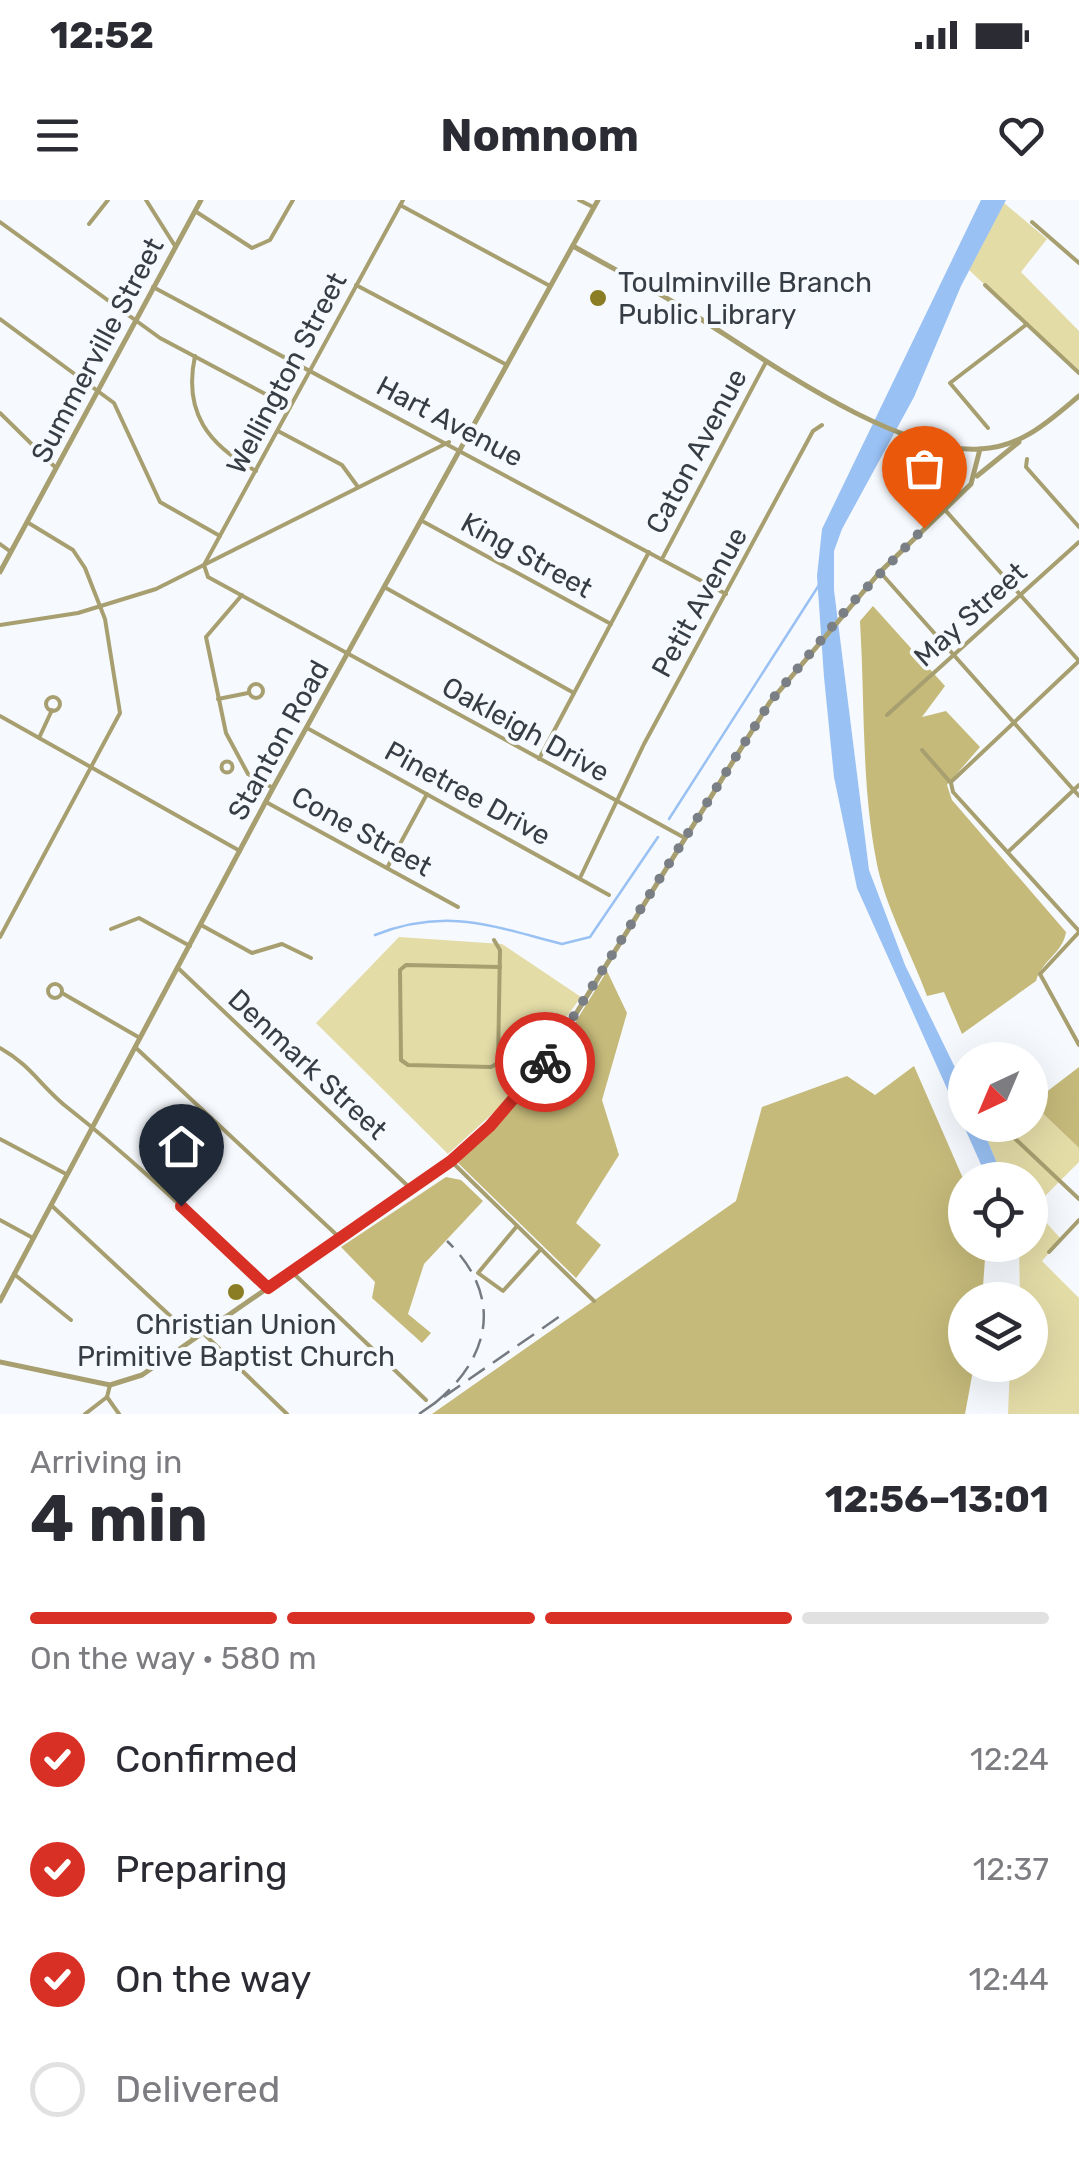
<!DOCTYPE html>
<html lang="en">
<head>
<meta charset="utf-8">
<style>
  body { margin:0; font-family:Rubik,sans-serif; background:#f2f2f3; color:#2b2b33; height:100vh; display:flex; flex-direction:column; font-size:38px; white-space:nowrap }
  * { box-sizing:border-box; margin:0 }
  p { font-size:32px; color:#7c7c81 }
  .icon { flex:none; width:55px; height:55px; fill:none; stroke:currentColor; stroke-width:2; stroke-linecap:round; stroke-linejoin:round }
  .map { position:relative; height:1214px; overflow:hidden }
  .sheet { display:flex; flex-direction:column; background:#fff; flex:1 }
  .sheet>* { flex:none }
  .needle { width:65px; rotate:224deg }
  .buttons { position:absolute; left:948px; top:842px; display:grid; gap:20px }
  .buttons a { display:grid; place-items:center; width:100px; height:100px; border-radius:50%; background:#fff; box-shadow:0 10px 40px #0002; font-size:50px }
  .pin { position:absolute; display:grid; place-items:center; width:85px; height:85px; color:#fff; margin:-102px -42px; border-radius:50% 50% 50% 0; rotate:-45deg; box-shadow:0 0 10px #0007 }
  .pin .icon { rotate:45deg }
  .courier { position:absolute; display:grid; place-items:center; width:100px; height:100px; margin:-50px; border:8px solid #d93025; border-radius:50%; background:#fff; color:#222; box-shadow:0 2px 12px #0007 }
  .headline em { font-style:normal; font-weight:700 }
  .headline div { display:flex; flex-direction:column-reverse }
  .headline { display:flex; align-items:center; justify-content:space-between; height:170px; padding:0 30px }
  h1 { font-size:65px; font-weight:700; line-height:75px }
  .bar { display:grid; grid-template-columns:repeat(4,1fr); gap:15px 10px; align-content:center; height:120px; padding:0 30px }
  .bar i { height:12px; border-radius:8px; background:#e1e1e2 }
  .bar .selected { background:#d93025 }
  .bar p { grid-column:span 4 }
  ol { padding:0 30px; list-style:none }
  li { display:flex; align-items:center; gap:30px; height:110px }
  li p { margin-inline-start:auto }
  li .icon { padding:10px; border-radius:50%; background:#d93025; color:#fff; stroke-width:4 }
  li:last-child { color:#7c7c81 }
  li i { width:55px; height:55px; border:5px solid #e1e1e2; border-radius:50% }
  .status { display:flex; justify-content:space-between; align-items:center; height:70px; padding:0 50px; background:#fff; direction:ltr }
  .status svg { height:28px; fill:currentColor }
  header { display:flex; justify-content:space-between; align-items:center; height:130px; padding:0 30px; background:#fff; font-size:45px; font-weight:700 }
  .map>svg:first-child { display:block }
</style>
</head>
<body>
<div class="status"><b>12:52</b><svg viewBox="0 0 49 12"><path d="M0 12V9h3v3zM5 12V6h3v6zM10 12V3h3v9zM15 12V0h3v12zM26 1h20v11H26zM47 4h2v5h-2z"/></svg></div>
<header><svg class="icon" aria-label="menu" viewBox="0 0 24 24"><path d="M4 6h16M4 12h16M4 18h16"/></svg>Nomnom<svg class="icon" aria-label="heart" viewBox="0 0 24 24"><path d="M12 20l-8-8c-3-5 5-10 8-4 3-6 11-1 8 4z"/></svg></header>
<div class="map">
<svg width="1079" height="1214" viewBox="0 0 1079 1214">
  <rect width="100%" height="100%" fill="#f6f9fd"/>
  <g fill="#e4dca7">
    <path d="M1004 3 1047 39 1021 72 1079 131V173L969 70Z"/>
    <path d="M399 737 502 744 581 797 502 905 448 954 316 823Z"/>
    <path d="M1032 903 1079 948V962L1033 1008 1061 1039 1042 1061 1079 1098V1214H1008L1010 1165H1030V1100H1020L1019 1045H1030V980H1004L981 925H1030Z"/>
  </g>
  <g fill="#c5ba7a">
    <path d="M873 406 945 486 922 517 946 511 980 547 947 585 952 600 1066 732C1063 753 1042 760 1036 781L962 834 944 792 927 796C911 752 884 705 876 659 861 580 865 500 860 421Z"/>
    <path d="M607 771 627 813 602 900 619 955 576 1023 601 1045 576 1078 458 963 552 860Z"/>
    <path d="M914 866 965 983V1045H986L982 1100H965V1165H974L965 1214H432L736 1001 762 907 847 876 875 895Z"/>
    <path d="M1079 867V948L1032 903Z"/>
    <path d="M446 977 461 980 483 1001 424 1064 408 1114 431 1133 422 1143 372 1098 375 1082 341 1047Z"/>
  </g>
  <path fill="#99c1f4" d="M981 0H1006L961 86 914 197 842 329 834 351V390L869 670 905 765 965 888V925H981L1004 980H988L857 688 834 577 824 477 817 376 822 329Z"/>
  <g fill="none" stroke-linecap="round" stroke-linejoin="round">
    <g stroke="#99c1f4" stroke-width="2.5">
      <path d="M669 619 819 385"/>
      <path d="M375 735C446 707 492 726 562 744L590 737 658 637"/>
    </g>
    <g stroke="#a79f70" stroke-width="4">
      <path d="M146 0 175 46"/>
      <path d="M403 0 204 365 208 377 683 637"/>
      <path d="M579 0 593 7"/>
      <path d="M400 5 550 86"/>
      <path d="M195 11 252 48 270 40 293 0"/>
      <path d="M0 22 160 138 290 207"/>
      <path d="M1032 22 1079 63"/>
      <path d="M89 24 108 0"/>
      <path d="M356 85 507 165"/>
      <path d="M985 85 1079 173"/>
      <path d="M153 87 726 394"/>
      <path d="M0 119 114 203 160 302 220 336"/>
      <path d="M195 156C183 212 208 245 256 271"/>
      <path d="M0 213 56 268"/>
      <path d="M988 228 950 183 1027 124"/>
      <path d="M278 231 342 265 358 287"/>
      <path d="M1027 259 1026 267 1079 327"/>
      <path d="M907 267 1079 461"/>
      <path d="M424 322 611 424"/>
      <path d="M0 344 11 352"/>
      <path d="M663 357 766 162"/>
      <path d="M880 372 1079 596"/>
      <path d="M386 388 574 493"/>
      <path d="M242 395 206 437 226 533 248 574 273 588"/>
      <path d="M0 425 78 413 156 389 449 242"/>
      <circle cx="256" cy="491" r="7"/>
      <circle cx="53" cy="504" r="7"/>
      <path d="M218 499 248 493"/>
      <path d="M887 515 1079 342"/>
      <path d="M0 516 240 651"/>
      <path d="M307 528 609 695"/>
      <path d="M39 538 52 510"/>
      <path d="M922 550 951 583 953 592 1079 731"/>
      <path d="M539 559 649 352"/>
      <circle cx="227" cy="567" r="5.5"/>
      <path d="M952 581 1079 461"/>
      <path d="M266 602 458 707"/>
      <path d="M1008 652 1079 585"/>
      <path d="M387 668 427 594"/>
      <path d="M580 678 644 544 813 231 822 225"/>
      <path d="M201 725 252 753 282 744 311 758"/>
      <path d="M111 729 139 718 190 746"/>
      <path d="M1079 732 1040 774 1079 845"/>
      <path d="M0 737 120 513 105 419 85 368 73 350 27 322"/>
      <path d="M494 740 500 750 498 863 506 871 505 887 513 900"/>
      <path d="M178 768 410 988"/>
      <circle cx="55" cy="791" r="7"/>
      <path d="M62 793 140 838"/>
      <path d="M135 847 340 1038"/>
      <path d="M0 848C32 866 41 887 68 908 138 963 202 1026 267 1087"/>
      <path d="M498 863 491 867 408 865 401 860 400 770 406 765 500 767"/>
      <path d="M506 871 530 876"/>
      <path d="M1009 933 1079 999"/>
      <path d="M0 939 66 974"/>
      <path d="M451 961 594 1101"/>
      <path d="M51 1005 194 1138"/>
      <path d="M0 1020 33 1038"/>
      <path d="M517 1026 478 1073 503 1091 541 1049"/>
      <path d="M1049 1052 1079 1020"/>
      <path d="M292 1072 426 1200"/>
      <path d="M14 1074 71 1120"/>
      <path d="M203 1133 287 1214"/>
      <path d="M107 1197 119 1214"/>
      <path d="M85 1214 107 1197 110 1185"/>
    </g>
    <g stroke="#a79f70" stroke-width="5">
      <path d="M573 46C608 66 645 85 680 106 754 151 893 255 980 249 1022 247 1049 221 1079 196"/>
      <path d="M939 247 959 270 956 296"/>
      <path d="M977 276 1019 242"/>
      <path d="M0 372 201 0"/>
      <path d="M0 1101 273 588 598 0"/>
      <path d="M0 1162 110 1185 142 1175 451 961 490 926 549 857 770 502 880 372 971 284 980 249"/>
    </g>
    <g stroke="#757a81" stroke-width="2.5" stroke-dasharray="20 10" stroke-linecap="butt">
      <path d="M435 1203C492 1156 503 1095 447 1041"/>
      <path d="M419 1214 566 1112"/>
    </g>
  </g>
  <g fill="none" stroke-linecap="round" stroke-linejoin="round">
    <path stroke="#7a7f85" stroke-width="10" stroke-dasharray="0 18" d="M545 862 770 502 850 405 924 328"/>
    <path stroke="#d93025" stroke-width="12" d="M181 1006 268 1088 451 961 490 926 545 862"/>
  </g>
  <g fill="#8b7d23" stroke="#f6f9fd" stroke-width="4">
    <circle cx="598" cy="98" r="10"/>
    <circle cx="236" cy="1092" r="10"/>
  </g>
  <g text-anchor="middle" stroke-width="8" stroke-linejoin="round" paint-order="stroke">
    <g font-size="28" fill="#373d45" stroke="#f6f9fd" text-anchor="start">
      <text x="618" y="92">Toulminville Branch<tspan x="618" dy="32">Public Library</tspan></text>
      <text x="236" y="1134" text-anchor="middle">Christian Union<tspan x="236" dy="32">Primitive Baptist Church</tspan></text>
    </g>
    <g font-size="28" fill="#373d45" stroke="#f6f9fd">
      <text transform="translate(97 150) rotate(-62)" y="10">Summerville Street</text>
      <text transform="translate(286 173) rotate(-62)" y="10">Wellington Street</text>
      <text transform="translate(450 221) rotate(28)" y="10">Hart Avenue</text>
      <text transform="translate(696 251) rotate(-62)" y="10">Caton Avenue</text>
      <text transform="translate(527 355) rotate(29)" y="10">King Street</text>
      <text transform="translate(699 402) rotate(-61)" y="10">Petit Avenue</text>
      <text transform="translate(970 414) rotate(-42)" y="10">May Street</text>
      <text transform="translate(526 529) rotate(29)" y="10">Oakleigh Drive</text>
      <text transform="translate(278 540) rotate(-61)" y="10">Stanton Road</text>
      <text transform="translate(468 593) rotate(29)" y="10">Pinetree Drive</text>
      <text transform="translate(362 631) rotate(29)" y="10">Cone Street</text>
      <text transform="translate(308 864) rotate(43)" y="10">Denmark Street</text>
    </g>
  </g>
</svg>
<div class="buttons">
<a><svg class="needle" viewBox="-14 -14 28 28"><path d="M0-13l5 13h-10z" fill="#e53935"/><path d="M0 13l5-13h-10z" fill="#7c7c81"/></svg></a>
<a><svg class="icon" aria-label="locate" viewBox="0 0 24 24"><circle cx="12" cy="12" r="6"/><path d="M12 2v4M12 18v4M2 12h4M18 12h4"/></svg></a>
<a><svg class="icon" aria-label="layers" viewBox="0 0 24 24"><path d="M12 4l9 5-9 5-9-5zM3 14l9 5 9-5"/></svg></a>
</div>
<div class="pin" style="left:924px;top:328px;background:#ea580c"><svg class="icon" aria-label="bag" viewBox="0 0 24 24"><path d="M5 8h14l-1 12H6zM9 8a3 3 0 0 1 6 0"/></svg></div>
<div class="pin" style="left:181px;top:1006px;background:#1f2937"><svg class="icon" aria-label="home" viewBox="0 0 24 24"><path d="M3 11l9-7 9 7M6 9v11h12V9"/></svg></div>
<div class="courier" style="left:545px;top:862px"><svg class="icon" aria-label="bike" viewBox="0 0 24 24"><circle cx="6" cy="16" r="4"/><circle cx="18" cy="16" r="4"/><path d="M6 16l4-8h5l3 8M10 8l3 8H6M13 5h3"/></svg></div>
</div>
<section class="sheet">
<div class="headline"><div><h1>4 min</h1><p>Arriving in</p></div><em>12:56–13:01</em></div>
<div class="bar"><i class="selected"></i><i class="selected"></i><i class="selected"></i><i></i><p>On the way · 580 m</p></div>
<ol>
<li><svg class="icon" aria-label="check" viewBox="0 0 24 24"><path d="M5 12l5 5 9-10"/></svg>Confirmed<p>12:24</p></li>
<li><svg class="icon" aria-label="check" viewBox="0 0 24 24"><path d="M5 12l5 5 9-10"/></svg>Preparing<p>12:37</p></li>
<li><svg class="icon" aria-label="check" viewBox="0 0 24 24"><path d="M5 12l5 5 9-10"/></svg>On the way<p>12:44</p></li>
<li><i></i>Delivered</li>
</ol>
</section>
</body>
</html>
